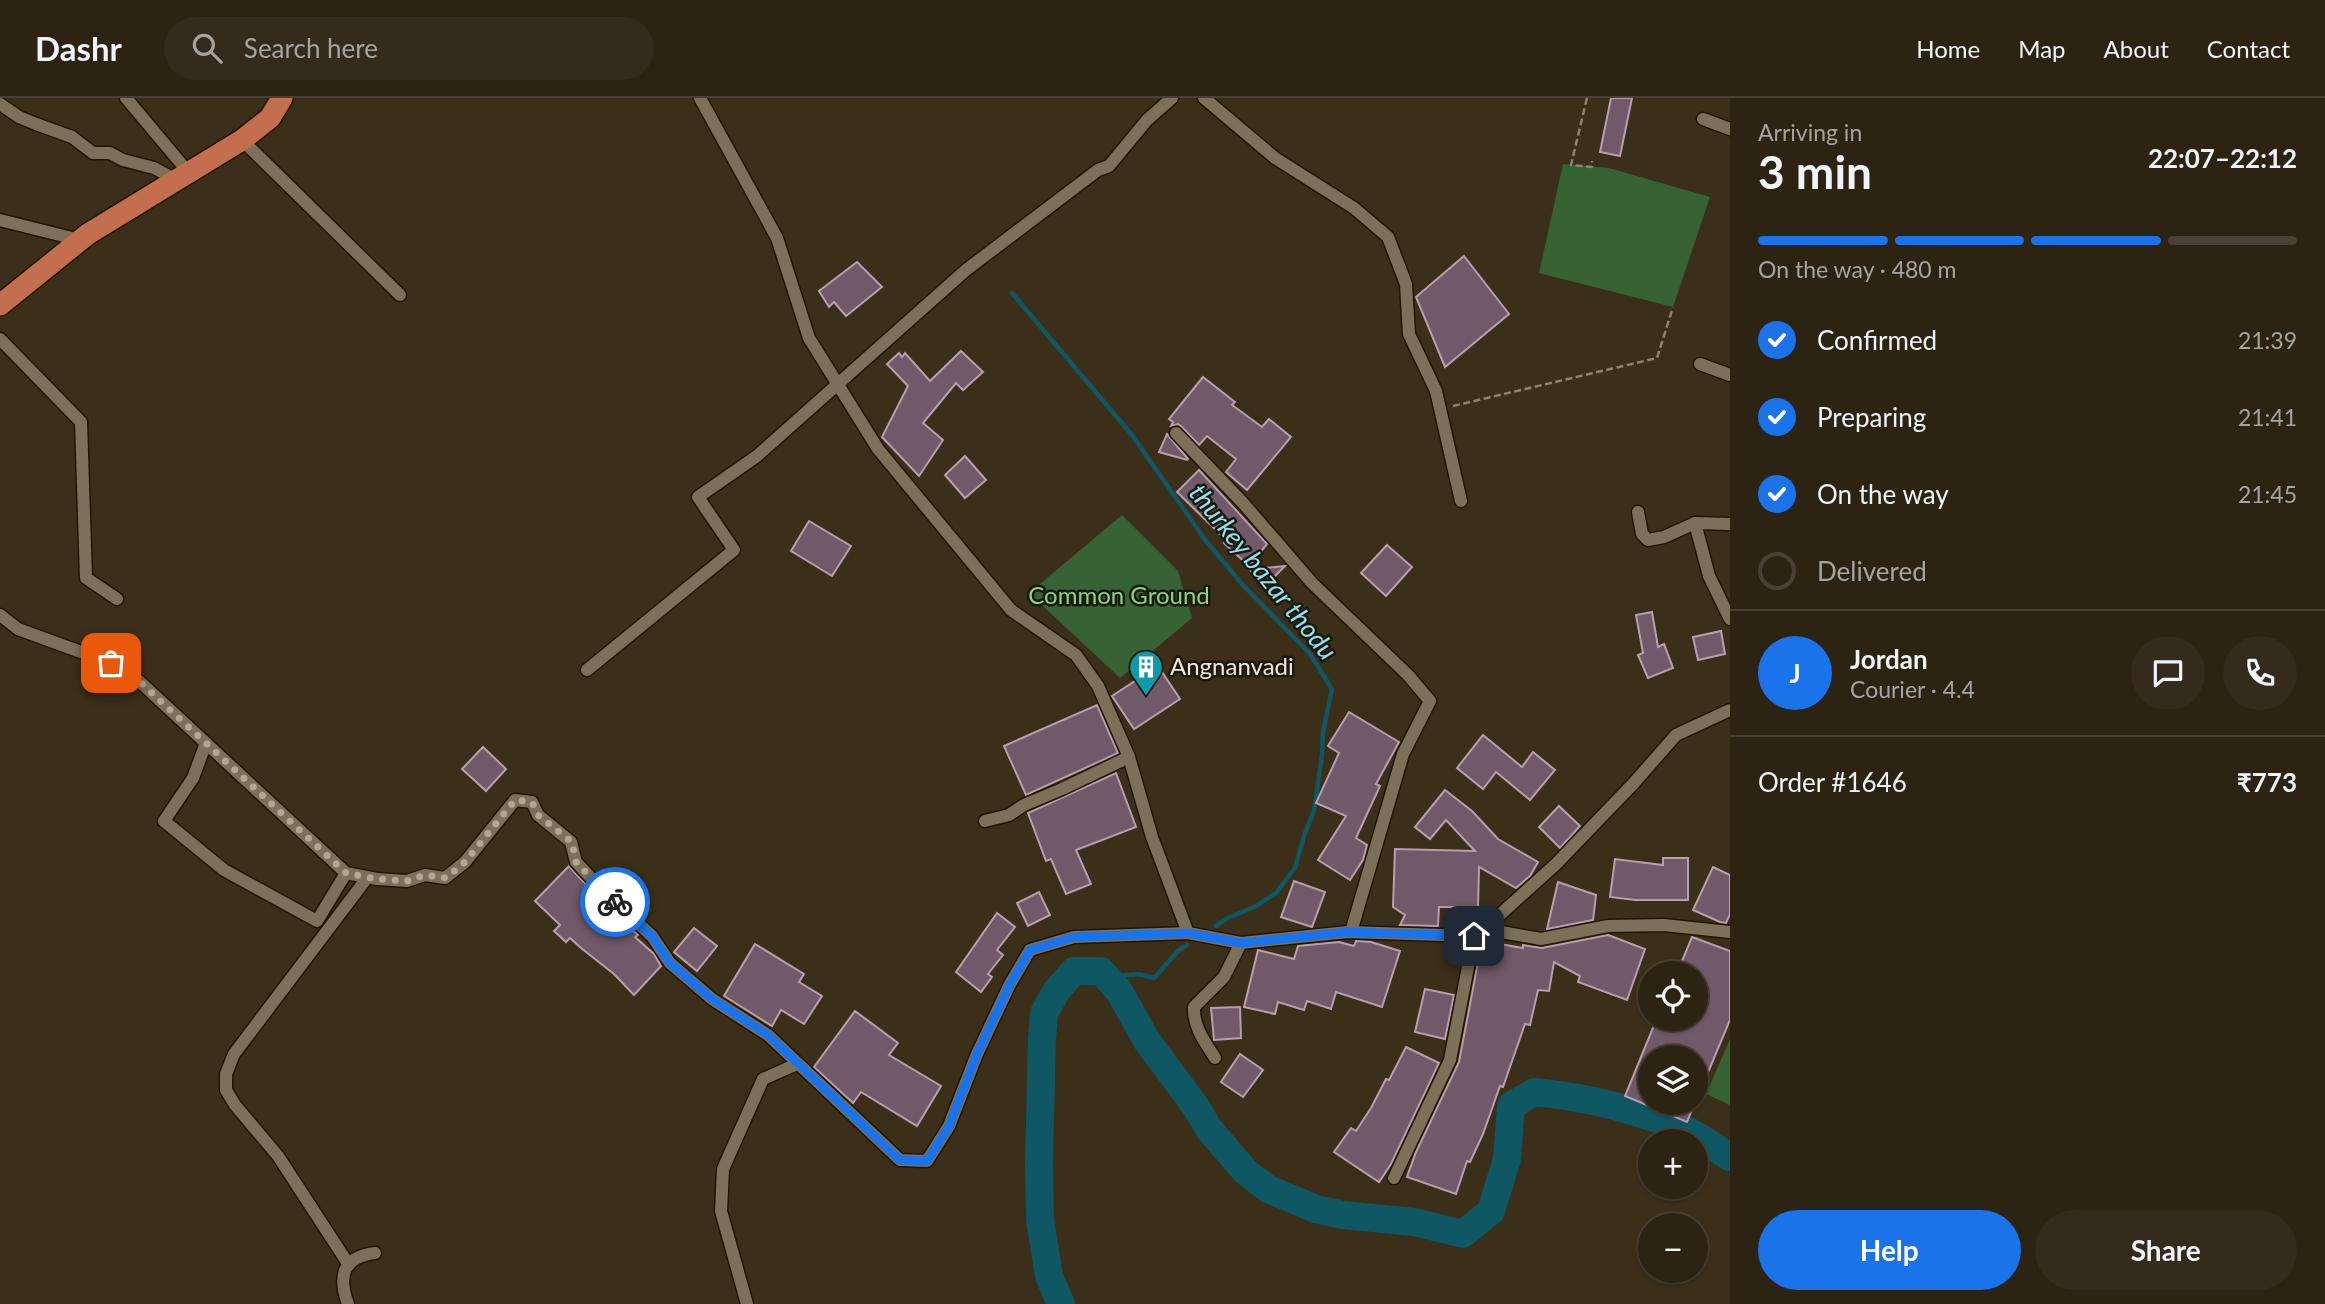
<!DOCTYPE html>
<html lang="en">
<head>
<meta charset="utf-8">
<style>
  body { margin:0; font-family:Lato,sans-serif; background:#342b1c; color:#f1f3f6; height:100vh; display:flex; flex-direction:column; font-size:26px; white-space:nowrap }
  * { box-sizing:border-box; margin:0 }
  p { font-size:23px; color:#a6a4a0 }
  .icon { flex:none; width:38px; height:38px; fill:none; stroke:currentColor; stroke-width:2; stroke-linecap:round; stroke-linejoin:round }
  .map { position:relative; flex:1; overflow:hidden }
  .sheet { display:flex; flex-direction:column; background:#2c2313; width:595px }
  .sheet>* { flex:none }
  .tools { position:absolute; left:1638px; top:863px; display:grid; gap:14px }
  .tools a { display:grid; place-items:center; width:70px; height:70px; border-radius:50%; background:#2c2313; box-shadow:0 2px 5px #0004,0 0 0 2px #484033; font-size:35px }
  .pin { position:absolute; display:grid; place-items:center; width:60px; height:60px; color:#fff; margin:-30px; border-radius:14px; box-shadow:0 4px 10px #0006 }
  .courier { position:absolute; display:grid; place-items:center; width:70px; height:70px; margin:-35px; border:5px solid #1a73e8; border-radius:50%; background:#fff; color:#222; box-shadow:0 2px 9px #0007 }
  .summary em { font-style:normal; font-weight:700 }
  .summary div { display:flex; flex-direction:column-reverse }
  .summary { display:flex; align-items:center; justify-content:space-between; height:119px; padding:0 28px }
  h1 { font-size:46px; font-weight:700; line-height:52px }
  .bar { display:grid; grid-template-columns:repeat(4,1fr); gap:10px 7px; align-content:center; height:84px; padding:0 28px }
  .bar i { height:9px; border-radius:5px; background:#484033 }
  .bar .current { background:#1a73e8 }
  .bar p { grid-column:span 4 }
  .line { display:flex; align-items:center; gap:18px; padding:0 28px; border-top:2px solid #484033 }
  .line div { flex:1 }
  .round { display:grid; place-items:center; flex:none; width:74px; height:74px; border-radius:37px; background:#342b1c }
  ol { padding:0 28px; list-style:none }
  li { display:flex; align-items:center; gap:21px; height:77px }
  li p { margin-inline-start:auto }
  li .icon { padding:7px; border-radius:50%; background:#1a73e8; color:#fff; stroke-width:4 }
  li:last-child { color:#a6a4a0 }
  li i { width:38px; height:38px; border:4px solid #484033; border-radius:50% }
  .primary-button { display:flex; gap:14px; margin-top:auto; padding:14px 28px }
  .primary-button a { flex:1; height:80px; border-radius:42px; background:#1a73e8; color:#fff; font-size:28px; font-weight:700; line-height:80px; text-align:center }
  .primary-button a+a { background:#342b1c; color:#f1f3f6 }
  header { display:flex; align-items:center; gap:42px; box-sizing:border-box; height:98px; padding:0 35px; background:#2c2313; border-bottom:2px solid #484033 }
  header strong { font-size:33px }
  nav { display:flex; gap:38px; margin-inline-start:auto; font-size:24px }
  .search { width:490px; height:63px; background:#342b1c; display:flex; align-items:center; gap:18px; box-sizing:border-box; padding:0 24px; border-radius:38px; color:#a6a4a0; font-size:26px }
  main { display:flex; flex:1; min-height:0 }
  .map>svg:first-child { display:block }
</style>
</head>
<body>
<header>
<strong>Dashr</strong>
<div class="search"><svg class="icon" aria-label="search" viewBox="0 0 24 24"><circle cx="10" cy="10" r="6"/><path d="M15 15l6 6"/></svg>Search here</div>
<nav><a>Home</a><a>Map</a><a>About</a><a>Contact</a></nav>
</header>
<main>
<div class="map">
<svg width="1730" height="1206" viewBox="0 0 1730 1206">
  <rect width="100%" height="100%" fill="#3b2f19"/>
  <g fill="#376235">
    <path d="M1563 66 1609 70 1710 99 1673 209 1539 175Z"/>
    <path d="M1122 417 1178 473 1192 520 1120 580 1029 495Z"/>
    <path d="M1730 941V1007L1706 996Z"/>
  </g>
  <g fill="none" stroke-linecap="round" stroke-linejoin="round">
    <g stroke="#0e5763" stroke-width="4.5">
      <path d="M1012 195 1132 337 1206 443 1243 487 1310 556 1332 591 1323 634 1322 657 1314 713 1305 735 1295 770 1276 795 1256 808 1226 821 1216 828"/>
      <path d="M1107 879 1138 876 1154 880 1179 852 1187 847"/>
    </g>
    <path stroke="#0e5763" stroke-width="28" d="M1061 1206 1049 1178 1040 1122 1039 1063 1042 940 1044 915 1057 892 1074 873H1101L1119 893 1147 943 1196 1009 1209 1031 1246 1074 1268 1091 1316 1111 1343 1117 1414 1124 1463 1136 1491 1113 1507 1061 1511 1008 1534 994C1586 999 1639 1012 1688 1033 1703 1040 1716 1051 1730 1059"/>
  </g>
  <g fill="#705968" stroke="#b99eaf" stroke-width="2">
    <path d="M1611 0H1632L1620 58 1600 54Z"/>
    <path d="M1464 158 1509 216 1445 269 1416 199Z"/>
    <path d="M857 164 882 189 846 218 834 204 829 209 819 193Z"/>
    <path d="M961 253 983 274 963 292 956 285 923 325 943 342 919 378 882 339 908 288 887 266 899 255 902 259 905 255 930 283Z"/>
    <path d="M1203 279 1235 304 1232 307 1262 329 1269 321 1291 339 1247 392 1226 374 1236 361 1207 338 1199 347 1182 329 1178 326 1171 328 1173 324 1169 321Z"/>
    <path d="M1167 336 1188 361 1187 362 1159 354Z"/>
    <path d="M965 358 986 382 965 400 945 377Z"/>
    <path d="M1199 372 1267 446 1249 468 1224 445 1226 442 1177 394Z"/>
    <path d="M809 423 851 448 832 478 791 453Z"/>
    <path d="M1387 447 1412 469 1386 498 1361 475Z"/>
    <path d="M1285 468 1265 488 1248 470H1264Z"/>
    <path d="M1652 514 1658 549 1664 546 1673 570 1648 580 1638 557 1643 555 1636 517Z"/>
    <path d="M1721 533 1725 556 1698 562 1693 539Z"/>
    <path d="M1158 568 1180 601 1134 631 1112 598Z"/>
    <path d="M1097 607 1118 655 1026 697 1004 648Z"/>
    <path d="M1349 614 1399 644 1376 686 1380 688 1356 740 1367 747 1363 762 1350 782 1318 762 1346 718 1316 705 1339 655 1328 648Z"/>
    <path d="M1483 637 1522 669 1533 654 1555 672 1530 702 1496 674 1483 691 1457 670Z"/>
    <path d="M483 649 506 671 486 693 462 671Z"/>
    <path d="M1116 675 1136 729 1076 752 1091 786 1066 796 1051 761 1046 763 1028 715Z"/>
    <path d="M1445 692 1472 713 1498 741 1538 764 1530 778 1516 790 1479 769 1478 809H1439L1438 828 1400 827 1405 817 1393 809 1395 751 1475 753 1446 722 1430 741 1415 729Z"/>
    <path d="M1559 708 1580 728 1560 750 1539 729Z"/>
    <path d="M1663 760H1688V802H1635L1610 799 1615 761 1663 767Z"/>
    <path d="M569 768 603 805 638 837 635 839 654 856 661 868 634 897 614 876 581 850 570 840 566 844 554 833 560 827 535 803Z"/>
    <path d="M1713 769 1730 777V816L1726 825 1720 824 1693 812Z"/>
    <path d="M1294 783 1325 794 1312 829 1281 819Z"/>
    <path d="M1558 784 1596 797 1593 822 1547 831Z"/>
    <path d="M1039 794 1050 817 1028 828 1017 805Z"/>
    <path d="M997 815 1015 829 997 852 1003 857 988 876 992 879 981 894 956 874Z"/>
    <path d="M694 830 717 848 697 873 674 854Z"/>
    <path d="M1608 837 1645 851 1627 902 1578 884 1580 878 1554 864 1549 893 1538 892 1530 927 1525 926 1503 989 1500 988 1483 1036 1470 1064 1467 1063 1456 1096 1407 1079 1416 1054 1459 964 1482 843 1523 850V847L1542 850Z"/>
    <path d="M1692 839 1730 853V922L1696 1003V959H1650V1004H1695L1687 1024 1625 998 1657 920H1696V875H1677Z"/>
    <path d="M1356 843 1371 844 1400 853 1382 909 1336 894 1331 911 1307 903 1304 912 1278 904 1275 916 1244 909 1258 852 1294 861 1298 848 1339 844 1354 848Z"/>
    <path d="M755 846 804 876 799 884 822 898 804 926 781 912 772 928 724 898Z"/>
    <path d="M1425 891 1454 897 1445 941 1415 934Z"/>
    <path d="M1240 909 1241 940 1214 942 1211 910Z"/>
    <path d="M855 913 898 945 889 957 941 988 917 1028 861 994 853 1005 814 969Z"/>
    <path d="M1406 949 1439 965 1391 1066 1379 1084 1334 1054 1351 1030 1356 1033 1371 1010 1386 981 1389 982Z"/>
    <path d="M1240 956 1263 972 1243 999 1221 984Z"/>
  </g>
  <g fill="none" stroke-linecap="round" stroke-linejoin="round">
    <g stroke="#221603" stroke-width="15">
      <g id="street">
        <path d="M126 0 189 75"/>
        <path d="M700 0 777 140 809 240 878 351 1011 512 1076 557 1098 588 1129 659 1152 739 1188 835"/>
        <path d="M1204 0 1275 60 1354 110 1388 139 1406 186 1409 236 1436 293 1461 403"/>
        <path d="M0 6 19 19 36 26 72 39 93 55H110L123 62 154 70 169 78 175 84"/>
        <path d="M1703 21 1730 31"/>
        <path d="M242 42 400 197"/>
        <path d="M0 122 80 142"/>
        <path d="M0 241 81 324 86 480 117 501"/>
        <path d="M1700 266 1730 277"/>
        <path d="M1176 335 1243 405 1312 485 1408 577 1430 603 1403 656 1351 834"/>
        <path d="M1638 414 1642 436 1648 442 1664 439 1695 425 1730 426"/>
        <path d="M1695 425 1709 478 1730 521"/>
        <path d="M0 517 18 531 111 565 139 583 346 775 377 781 407 783 425 777 445 780 465 764 515 702 532 704 538 717 571 744 576 764 609 799 652 838 670 865 712 901 768 937 900 1062 927 1063 949 1028 977 956 1010 886 1030 852 1074 839 1188 835 1241 845 1348 834 1474 838 1484 831 1541 841 1608 828 1664 827 1730 834"/>
        <path d="M587 572 734 452 698 399 757 358 966 172 1098 72 1109 68 1147 22 1172 0"/>
        <path d="M206 645 193 680 164 723 224 772 317 823 346 775"/>
        <path d="M985 723 1009 717 1024 707 1062 691 1129 659"/>
        <path d="M1484 831 1555 767 1633 686 1676 637 1730 612"/>
        <path d="M1215 960C1205 944 1193 929 1194 909L1224 879 1241 845"/>
        <path d="M1394 1080 1450 962 1474 838"/>
        <path d="M349 1167 278 1058 235 1007 226 992V976L234 956 367 780"/>
        <path d="M348 1206C338 1179 342 1159 375 1155"/>
        <path d="M747 1206 721 1113 723 1071 763 981 797 966"/>
      </g>
    </g>
    <g stroke="#221603" stroke-width="24">
      <path id="primary" d="M0 207 88 136 242 42 270 20 282 0"/>
    </g>
    <g stroke="#8d8371" stroke-width="2.5" stroke-dasharray="7 3.5" stroke-linecap="butt">
      <path d="M1587 0 1571 67 1592 69V63"/>
      <path d="M1453 308 1657 260 1673 209"/>
    </g>
    <use href="#street" stroke="#7d6f58" stroke-width="12"/>
    <use href="#primary" stroke="#c36e4e" stroke-width="21"/>
  </g>
  <g fill="none" stroke-linecap="round" stroke-linejoin="round">
    <path stroke="#b0a796" stroke-width="7" stroke-dasharray="0 12.6" d="M111 565 139 583 346 775 377 781 407 783 425 777 446 780 465 764 515 702 532 704 538 717 572 744 576 764 615 804"/>
    <path stroke="#1a73e8" stroke-width="9" d="M615 804 652 838 670 865 712 901 768 937 900 1062 927 1063 949 1028 977 956 1010 886 1030 852 1074 839 1188 835 1241 845 1348 834 1474 838"/>
  </g>
  <defs>
    <g id="building-pin" transform="scale(1.75)"><path d="M0 17L-7.5 6A9.5 9.5 0 1 1 7.5 6Z" fill="#0f9aa8" stroke="#1d180e"/><path d="M-4-6H4V6H1V3H-1V6H-4ZM-2.5-4.3h1.7v1.8h-1.7ZM.8-4.3h1.7v1.8H.8ZM-2.5-1h1.7V.8h-1.7ZM.8-1h1.7V.8H.8Z" fill="#fff"/></g>
  </defs>
  <g fill-rule="evenodd">
    <use href="#building-pin" x="1146" y="569"/>
  </g>
  <g text-anchor="middle" stroke-width="5" stroke-linejoin="round" paint-order="stroke">
    <g font-size="24" fill="#84d780" stroke="#1d180e">
      <text x="1119" y="506">Common Ground</text>
    </g>
    <g font-size="24" fill="#efe7da" stroke="#1d180e" text-anchor="start">
      <text x="1170" y="577">Angnanvadi</text>
    </g>
    <g font-size="26" font-style="italic" fill="#8ee4f5" stroke="#1d180e">
      <text transform="translate(1263 474) rotate(51)" y="9">thurkey bazar thodu</text>
    </g>
  </g>
</svg>
<div class="tools">
<a><svg class="icon" aria-label="locate" viewBox="0 0 24 24"><circle cx="12" cy="12" r="6"/><path d="M12 2v4M12 18v4M2 12h4M18 12h4"/></svg></a>
<a><svg class="icon" aria-label="layers" viewBox="0 0 24 24"><path d="M12 4l9 5-9 5-9-5zM3 14l9 5 9-5"/></svg></a>
<a>+</a>
<a>−</a>
</div>
<div class="pin" style="left:111px;top:565px;background:#ea580c"><svg class="icon" aria-label="bag" viewBox="0 0 24 24"><path d="M5 8h14l-1 12H6zM9 8a3 3 0 0 1 6 0"/></svg></div>
<div class="pin" style="left:1474px;top:838px;background:#1f2937"><svg class="icon" aria-label="home" viewBox="0 0 24 24"><path d="M3 11l9-7 9 7M6 9v11h12V9"/></svg></div>
<div class="courier" style="left:615px;top:804px"><svg class="icon" aria-label="bike" viewBox="0 0 24 24"><circle cx="6" cy="16" r="4"/><circle cx="18" cy="16" r="4"/><path d="M6 16l4-8h5l3 8M10 8l3 8H6M13 5h3"/></svg></div>
</div>
<section class="sheet">
<div class="summary"><div><h1>3 min</h1><p>Arriving in</p></div><em>22:07–22:12</em></div>
<div class="bar"><i class="current"></i><i class="current"></i><i class="current"></i><i></i><p>On the way · 480 m</p></div>
<ol>
<li><svg class="icon" aria-label="check" viewBox="0 0 24 24"><path d="M5 12l5 5 9-10"/></svg>Confirmed<p>21:39</p></li>
<li><svg class="icon" aria-label="check" viewBox="0 0 24 24"><path d="M5 12l5 5 9-10"/></svg>Preparing<p>21:41</p></li>
<li><svg class="icon" aria-label="check" viewBox="0 0 24 24"><path d="M5 12l5 5 9-10"/></svg>On the way<p>21:45</p></li>
<li><i></i>Delivered</li>
</ol>
<div class="line" style="height:126px"><b class="round" style="background:#1a73e8;color:#fff">J</b><div><b>Jordan</b><p>Courier · 4.4</p></div><a class="round"><svg class="icon" aria-label="chat" viewBox="0 0 24 24"><path d="M4 5h16v11H9l-5 4z"/></svg></a><a class="round"><svg class="icon" aria-label="phone" viewBox="0 0 24 24"><path d="M5 4h4l2 5-3 2q2 4 5 5l2-3 5 2v4C11 20 4 13 5 4z"/></svg></a></div>
<div class="line" style="height:91px"><div>Order #1646</div><b>₹773</b></div>
<div class="primary-button"><a>Help</a><a>Share</a></div>
</section>
</main>
</body>
</html>
